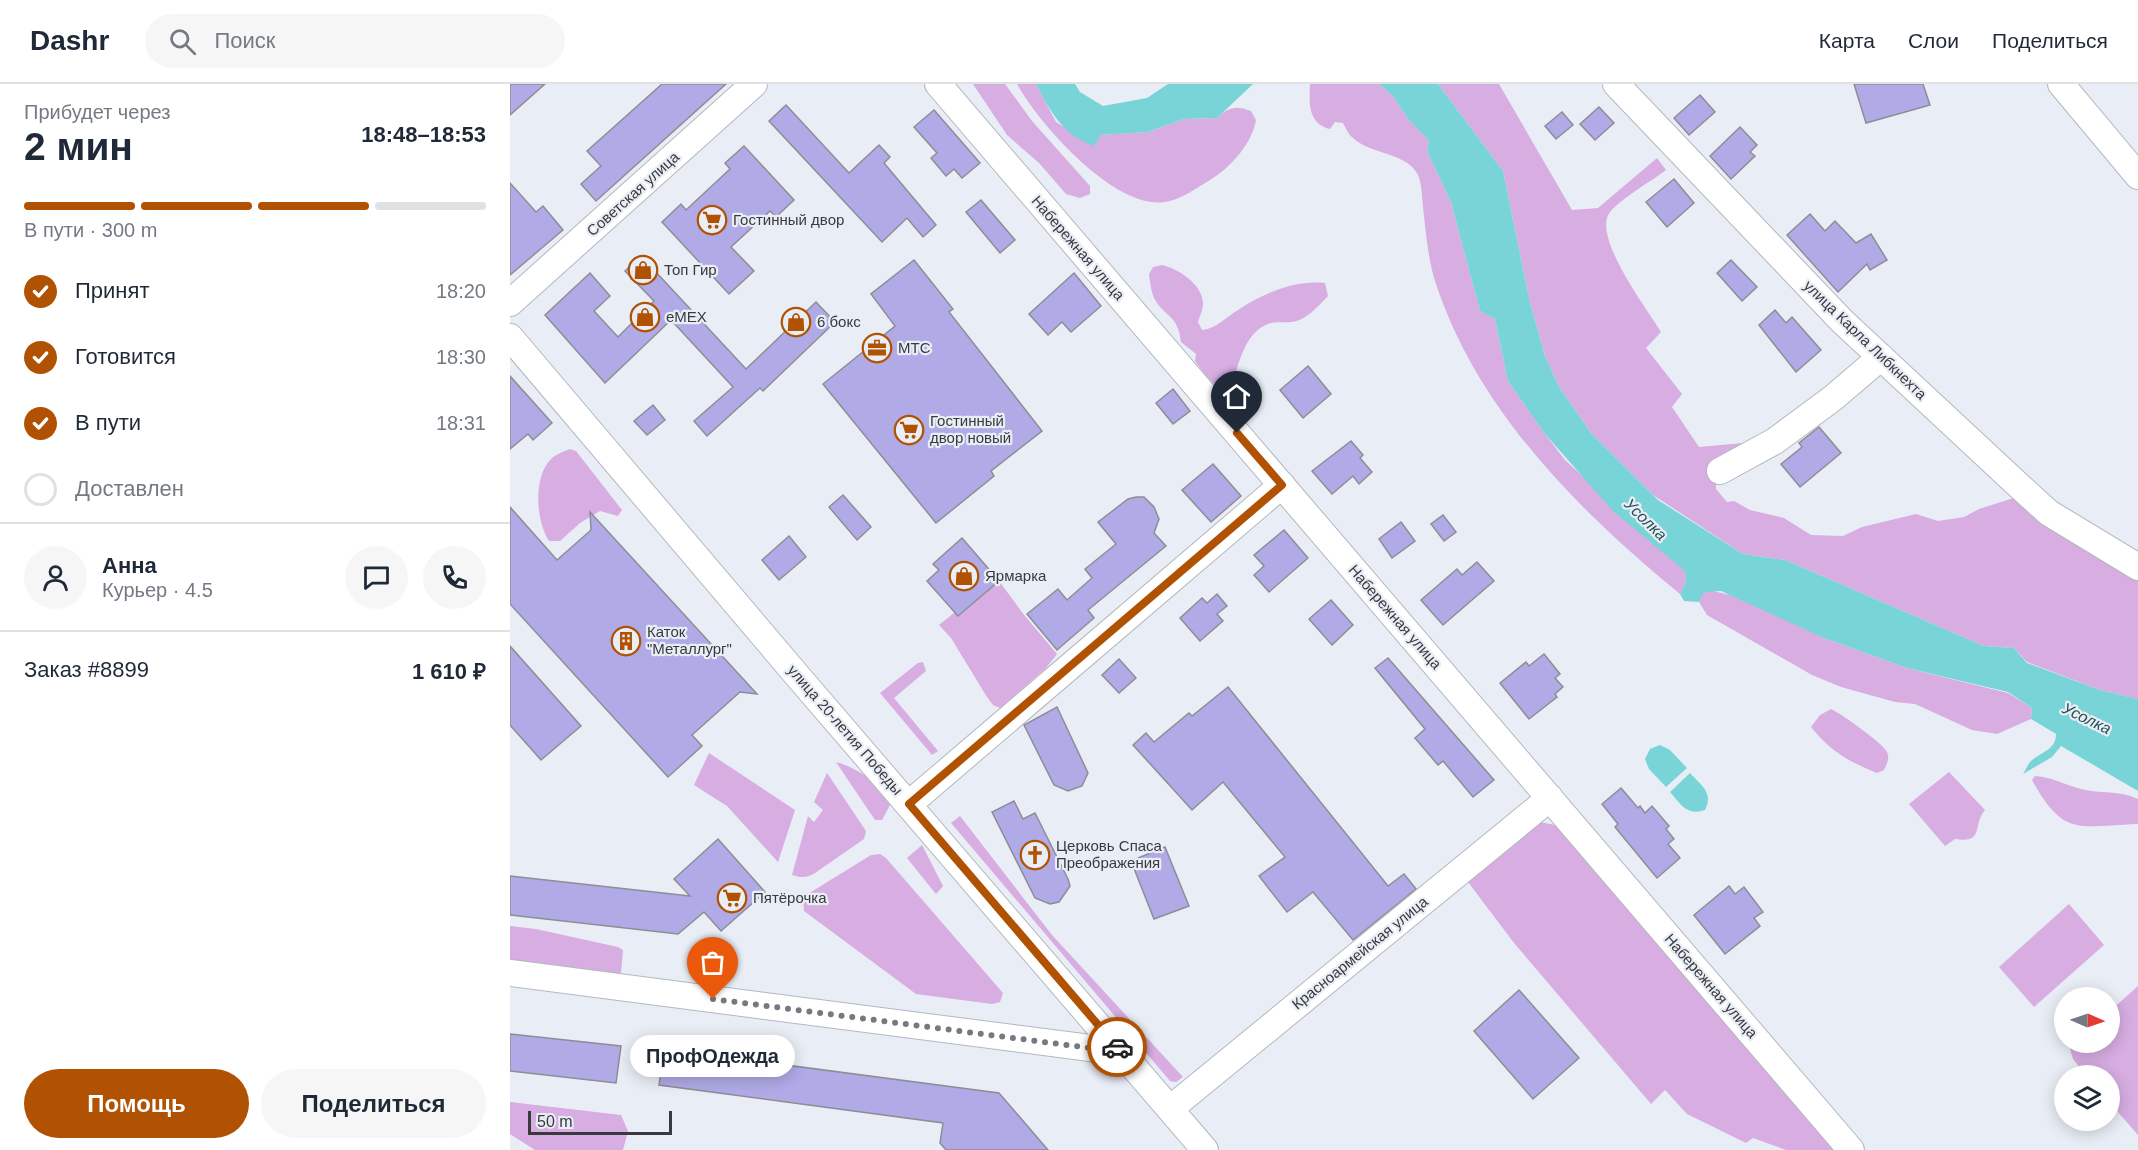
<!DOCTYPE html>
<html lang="ru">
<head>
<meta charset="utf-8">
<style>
  body { margin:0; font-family:Arial,sans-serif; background:#f6f6f7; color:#1f2937; height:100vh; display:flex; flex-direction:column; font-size:22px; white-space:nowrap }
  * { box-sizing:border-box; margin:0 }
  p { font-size:20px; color:#747a83 }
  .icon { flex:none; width:33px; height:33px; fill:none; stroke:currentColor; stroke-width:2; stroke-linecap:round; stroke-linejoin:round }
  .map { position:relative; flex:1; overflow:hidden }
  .details { display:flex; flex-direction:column; background:#fff; width:510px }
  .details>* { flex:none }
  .needle { width:39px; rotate:92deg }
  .buttons { position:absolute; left:1544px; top:903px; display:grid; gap:12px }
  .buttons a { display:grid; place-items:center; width:66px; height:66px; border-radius:50%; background:#fff; box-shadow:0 3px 15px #0003; font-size:30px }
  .scale { position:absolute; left:18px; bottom:15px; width:144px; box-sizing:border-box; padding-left:6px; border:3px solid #383a3d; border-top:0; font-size:16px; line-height:21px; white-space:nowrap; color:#383a3d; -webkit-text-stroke:4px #e9eef6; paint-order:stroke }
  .pin { position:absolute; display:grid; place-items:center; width:51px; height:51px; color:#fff; margin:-62px -26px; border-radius:50% 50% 50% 0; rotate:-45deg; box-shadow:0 0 6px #0007 }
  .pin .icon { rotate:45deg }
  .courier { position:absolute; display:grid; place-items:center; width:60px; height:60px; margin:-30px; border:4px solid #b15203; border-radius:50%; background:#fff; color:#222; box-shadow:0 2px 8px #0007 }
  .bubble { position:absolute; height:42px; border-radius:21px; background:#fff; box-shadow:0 3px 15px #0003; font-size:20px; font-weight:600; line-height:42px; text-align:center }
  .summary em { font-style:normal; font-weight:600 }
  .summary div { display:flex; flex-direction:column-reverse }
  .summary { display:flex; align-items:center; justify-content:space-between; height:102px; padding:0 24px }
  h1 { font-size:39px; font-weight:600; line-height:45px }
  .bar { display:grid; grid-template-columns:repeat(4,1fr); gap:9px 6px; align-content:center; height:72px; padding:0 24px }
  .bar i { height:8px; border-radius:4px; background:#e0e1e3 }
  .bar .current { background:#b15203 }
  .bar p { grid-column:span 4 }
  .line { display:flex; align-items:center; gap:15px; padding:0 24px; border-top:2px solid #e0e1e3 }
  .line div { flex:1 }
  .round { display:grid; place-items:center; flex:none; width:63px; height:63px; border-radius:32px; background:#f6f6f7 }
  ol { padding:0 24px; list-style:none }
  li { display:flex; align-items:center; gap:18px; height:66px }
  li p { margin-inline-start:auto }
  li .icon { padding:6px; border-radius:50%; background:#b15203; color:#fff; stroke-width:4 }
  li:last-child { color:#747a83 }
  li i { width:33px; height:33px; border:3px solid #e0e1e3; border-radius:50% }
  .action { display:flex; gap:12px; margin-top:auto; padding:12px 24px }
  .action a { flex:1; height:69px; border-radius:36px; background:#b15203; color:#fff; font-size:24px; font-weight:600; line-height:69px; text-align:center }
  .action a+a { background:#f6f6f7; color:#1f2937 }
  header { display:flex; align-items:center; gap:36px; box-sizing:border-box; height:84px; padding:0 30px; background:#fff; border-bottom:2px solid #e0e1e3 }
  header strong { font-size:28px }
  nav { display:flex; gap:33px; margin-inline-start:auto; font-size:21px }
  .search { width:420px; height:54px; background:#f6f6f7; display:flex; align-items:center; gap:15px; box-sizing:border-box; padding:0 21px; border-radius:33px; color:#747a83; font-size:22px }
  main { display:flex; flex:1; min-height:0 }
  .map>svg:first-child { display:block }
</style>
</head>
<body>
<header>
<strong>Dashr</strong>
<div class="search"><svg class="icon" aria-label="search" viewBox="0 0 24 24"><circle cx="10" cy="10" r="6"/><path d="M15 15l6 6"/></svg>Поиск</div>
<nav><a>Карта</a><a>Слои</a><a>Поделиться</a></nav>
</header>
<main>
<section class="details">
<div class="summary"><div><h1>2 мин</h1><p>Прибудет через</p></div><em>18:48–18:53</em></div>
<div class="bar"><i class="current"></i><i class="current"></i><i class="current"></i><i></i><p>В пути · 300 m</p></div>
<ol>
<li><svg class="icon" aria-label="check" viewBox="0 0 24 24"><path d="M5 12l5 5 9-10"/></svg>Принят<p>18:20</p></li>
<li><svg class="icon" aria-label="check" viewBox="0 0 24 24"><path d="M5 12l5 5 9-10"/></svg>Готовится<p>18:30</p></li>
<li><svg class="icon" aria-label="check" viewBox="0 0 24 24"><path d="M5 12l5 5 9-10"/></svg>В пути<p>18:31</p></li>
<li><i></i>Доставлен</li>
</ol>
<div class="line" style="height:108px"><a class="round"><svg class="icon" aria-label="person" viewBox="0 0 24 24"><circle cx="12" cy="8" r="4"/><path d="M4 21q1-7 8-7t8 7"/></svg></a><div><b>Анна</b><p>Курьер · 4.5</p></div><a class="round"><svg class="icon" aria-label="chat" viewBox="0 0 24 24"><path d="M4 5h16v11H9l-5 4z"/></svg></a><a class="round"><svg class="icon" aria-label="phone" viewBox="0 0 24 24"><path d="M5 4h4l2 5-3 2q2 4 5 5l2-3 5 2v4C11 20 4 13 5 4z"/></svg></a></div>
<div class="line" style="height:78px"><div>Заказ #8899</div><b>1 610 ₽</b></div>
<div class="action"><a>Помощь</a><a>Поделиться</a></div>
</section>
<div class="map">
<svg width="1628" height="1066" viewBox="0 0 1628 1066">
  <rect width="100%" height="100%" fill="#e9eef6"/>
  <g fill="#d7ade2">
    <path d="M463 0H495L522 37 580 102V110L570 114 556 110 529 79 497 51Z"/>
    <path d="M507 0H526L546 38 585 62 589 51 638 48 674 35 707 34C718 23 726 21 741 27L746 36C742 60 720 84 700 96 686 104 671 116 655 118 605 126 529 40 507 0Z"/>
    <path d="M800 0H869L883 12 898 35 919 57 917 67 941 118 970 227 985 235 998 297 1035 350 1055 376 1175 487 1176 498 1170 510C1069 427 970 329 927 203 918 178 916 149 913 123 912 113 912 100 908 91 897 68 861 71 843 54 838 50 836 44 833 39L825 38 820 45C798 40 799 19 800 0Z"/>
    <path d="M928 0H989L1062 126 1088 124 1147 74 1156 86C1140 98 1112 114 1100 128 1081 152 1138 226 1151 248L1136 264 1172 310 1162 323 1189 363 1255 357 1206 396V405L1217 418 1224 417 1240 426 1274 434 1301 451 1333 452 1352 443 1406 430 1428 437 1454 433 1469 425 1513 411 1628 488V615L1590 606 1517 578 1504 564 1474 562 1275 476 1233 470 1143 411 1081 349 1049 303 1035 272 1020 219 993 87Z"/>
    <path d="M652 181C669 185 692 200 693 219 693 225 690 232 688 238L692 246C707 244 715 234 728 226 754 209 784 196 815 199L818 212C808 222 796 237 781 238 774 239 765 237 758 240 733 249 728 285 720 306 704 306 694 289 685 277L686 270 671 258C668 230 654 233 644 214 641 207 640 198 639 190L643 183Z"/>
    <path d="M60 365 66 367 112 426 108 432 90 427 70 439 50 457H39C26 437 23 395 40 376 45 370 53 368 60 365Z"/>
    <path d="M489 497 515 532 547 570 536 584 490 624 483 621 477 613 441 554 429 541 445 528 449 532Z"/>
    <path d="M1199 506 1228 513 1314 554 1397 584 1498 609 1522 624 1521 635 1487 650 1462 646 1405 620 1385 618 1331 603 1302 591 1197 531 1189 518 1193 509Z"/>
    <path d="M413 578 416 587 384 614 428 667 422 671 370 609 408 579Z"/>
    <path d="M1321 625C1329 628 1374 660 1377 668 1380 674 1377 680 1374 686L1367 689C1338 677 1321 668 1301 643L1310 631Z"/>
    <path d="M199 669 285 726 268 778 217 722 184 701Z"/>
    <path d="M326 678C345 683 375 701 380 721L372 736H365Z"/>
    <path d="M1439 688 1475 726C1462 741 1475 760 1445 755L1435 762 1399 720Z"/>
    <path d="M317 689 356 747 354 755 305 789C297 794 291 794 282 791L298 732 304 738 313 726 304 718Z"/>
    <path d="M1525 692C1543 693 1555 701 1571 705 1591 710 1609 706 1628 715V740C1568 742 1554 754 1522 696Z"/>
    <path d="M450 732 542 851 673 993 666 998 660 997 441 739Z"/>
    <path d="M1025 737 1045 741 1325 1066H1276L1243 1054 1236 1059 1177 1030 1155 1006 1141 1020 1004 859 955 794Z"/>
    <path d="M412 761 433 802 426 810 397 774Z"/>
    <path d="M370 770 376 774 493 909 490 918 482 920 406 910 294 827 293 813 361 771Z"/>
    <path d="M1559 820 1594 861 1524 923 1489 883Z"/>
    <path d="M0 842 26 845 108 863 113 866 111 889 105 892 0 879Z"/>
    <path d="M1628 902V1051L1599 1018V992L1576 991 1563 975 1560 965 1566 959 1599 958V928Z"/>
    <path d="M0 1018 111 1031 118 1047 113 1066H25L0 1050Z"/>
  </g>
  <g fill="#78d4d7">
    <path d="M526 0H565L570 8 593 22 637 14 658 0H743L707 34 674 35 638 48 590 51 585 62C553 52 540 27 526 0Z"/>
    <path d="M869 0H928L993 87 1020 219 1035 272 1049 303 1081 349 1148 416 1233 470 1275 476 1474 562 1504 564 1517 579 1590 606 1628 615V707L1551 662 1542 673 1513 690C1516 686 1517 681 1521 677 1531 668 1546 666 1546 650L1521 635 1522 624 1498 608 1397 584 1314 554 1211 507 1194 508 1189 518 1174 517 1170 510 1176 498 1175 487 1103 427 1035 350 998 297 985 235 970 227 941 118 917 67 919 57 898 35 883 12Z"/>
    <path d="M1150 661 1160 666 1177 684 1156 703 1139 685 1135 675 1140 665Z"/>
    <path d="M1180 689C1191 701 1204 709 1195 726 1177 732 1171 721 1160 708Z"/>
  </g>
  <g fill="#b0aae7" stroke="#8e8d95" stroke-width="1.5">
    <path d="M0 0H35L0 31Z"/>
    <path d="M152 0H216L86 117 71 100 91 82 77 67Z"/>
    <path d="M1344 0H1413L1420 21 1356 39Z"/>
    <path d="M1190 11 1205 28 1179 51 1164 34Z"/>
    <path d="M276 21 339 89 369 61 380 73 374 79 426 141 413 153 397 134 372 158 259 37Z"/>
    <path d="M1089 23 1104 39 1085 56 1070 40Z"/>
    <path d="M424 26 470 79 452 94 444 85 436 92 421 74 427 69 404 43Z"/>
    <path d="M1052 28 1063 41 1046 55 1035 42Z"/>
    <path d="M1230 43 1247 61 1240 68 1245 72 1221 95 1200 72Z"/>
    <path d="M234 62 284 116 266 133 260 127 221 163 244 187 219 210 152 138 171 120 176 126 220 85 215 79Z"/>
    <path d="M1164 95 1184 119 1157 143 1136 118Z"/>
    <path d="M0 99 26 128 33 122 53 146 0 191Z"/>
    <path d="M471 116 505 156 490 169 456 128Z"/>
    <path d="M1300 130 1315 147 1325 137 1346 159 1361 150 1377 176 1360 186 1357 180 1328 208 1277 151Z"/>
    <path d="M131 172 236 285 306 218 325 238 253 307 250 304 197 352 184 337 223 303 161 236 95 299 35 231 80 189 100 212 84 227 108 253 144 217 115 187Z"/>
    <path d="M404 176 443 225 439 228 532 347 481 387 484 392 426 439 313 300 385 242 361 210Z"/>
    <path d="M1221 176 1247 203 1232 217 1207 189Z"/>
    <path d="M564 189 591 222 561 248 552 238 538 251 519 230Z"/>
    <path d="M1265 226 1276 239 1282 233 1311 266 1286 288 1249 241Z"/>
    <path d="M798 282 821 310 793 334 770 306Z"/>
    <path d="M0 292 42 339 23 356 18 350 0 365Z"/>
    <path d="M663 305 680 327 663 340 646 319Z"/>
    <path d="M143 321 155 336 137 351 124 337Z"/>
    <path d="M1309 343 1331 369 1290 403 1271 380 1292 363 1289 359Z"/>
    <path d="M841 357 853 371 850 374 862 388 849 400 843 392 822 410 802 387Z"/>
    <path d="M703 380 731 412 701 438 672 406Z"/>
    <path d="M333 411 361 443 347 456 319 423Z"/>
    <path d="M626 413H634L644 423 649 435 644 449 656 462 578 526 584 534 547 566 517 530 548 505 557 516 582 494 575 485 606 460 588 438 618 415Z"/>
    <path d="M0 423 47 476 81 446 80 428 247 610 230 608 182 651 192 662 158 693 0 520Z"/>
    <path d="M933 431 946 448 934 457 921 440Z"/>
    <path d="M891 438 905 457 882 474 869 455Z"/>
    <path d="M774 446 798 474 759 508 744 491 754 482 744 471Z"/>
    <path d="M279 452 296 473 269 496 252 476Z"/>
    <path d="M452 454 489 497 448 532 417 497 429 486 423 480Z"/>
    <path d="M967 478 984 497 933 541 911 516 947 485 952 491Z"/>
    <path d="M707 510 717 522 707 530 713 537 690 557 670 534 692 514 697 519Z"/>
    <path d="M821 516 843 541 822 561 799 535Z"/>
    <path d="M0 562 71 642 31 676 0 641Z"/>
    <path d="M1034 570 1050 590 1045 594 1053 603 1045 610 1047 613 1019 635 990 599 1016 578 1019 582Z"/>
    <path d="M878 574 984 696 963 713 933 677 928 681 905 654 915 645 865 584Z"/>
    <path d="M609 575 626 594 609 609 592 591Z"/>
    <path d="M718 603 878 802 894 790 906 805 843 856 803 808 777 828 749 792 775 773 713 698 682 726 623 661 636 649 644 658 679 629 682 632Z"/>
    <path d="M547 623 578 689 572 702 558 707 544 701 514 641Z"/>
    <path d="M1111 704 1128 724 1130 722 1135 729 1142 722 1159 742 1156 745 1164 755 1158 760 1170 774 1147 794 1105 743 1108 740 1092 720Z"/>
    <path d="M504 717 513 735 525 729 558 795 560 802 549 818 540 820 525 814 482 728Z"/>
    <path d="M208 755 255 808 211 847 194 828 168 850 0 831V792L180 812 164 795Z"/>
    <path d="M655 763 679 822 644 835 621 777Z"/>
    <path d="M1219 802 1225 810 1234 803 1253 828 1244 834 1250 842 1215 870 1184 831Z"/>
    <path d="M1009 906 1069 974 1023 1015 964 947Z"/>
    <path d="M0 950 111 962 106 999 0 987Z"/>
    <path d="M154 965 489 1009 538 1066H436L430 1059 433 1039 149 1001Z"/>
  </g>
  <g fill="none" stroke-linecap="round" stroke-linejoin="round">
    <g stroke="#b3b8bf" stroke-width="28">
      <g id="minor">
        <path d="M428 0 1341 1066"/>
        <path d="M1106 0 1332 237 1506 399 1539 429 1628 483"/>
        <path d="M1551 0 1628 92"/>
        <path d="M0 219 244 0"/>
        <path d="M0 253 285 589 695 1066"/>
        <path d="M1210 387 1265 357 1323 314 1371 273"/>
        <path d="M399 720 772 401"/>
        <path d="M0 889 611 968"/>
        <path d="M660 1025 1040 714"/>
      </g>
    </g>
    <use href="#minor" stroke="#fff" stroke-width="26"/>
  </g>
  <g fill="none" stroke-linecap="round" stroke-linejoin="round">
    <path stroke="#76797e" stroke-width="6" stroke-dasharray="0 10.8" d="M203 915 611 968 607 963"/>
    <path stroke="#b15203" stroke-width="8" d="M607 963 399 720 772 401 727 349"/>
  </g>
  <defs>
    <g id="supermarket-ring" transform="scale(1.5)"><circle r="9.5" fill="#e9eef6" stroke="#b15203" stroke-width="1.5"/><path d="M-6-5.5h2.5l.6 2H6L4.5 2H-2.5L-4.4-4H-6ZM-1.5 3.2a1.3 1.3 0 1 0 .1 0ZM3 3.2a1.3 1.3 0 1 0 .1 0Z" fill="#b15203"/></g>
    <g id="shop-ring" transform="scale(1.5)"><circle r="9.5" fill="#e9eef6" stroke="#b15203" stroke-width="1.5"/><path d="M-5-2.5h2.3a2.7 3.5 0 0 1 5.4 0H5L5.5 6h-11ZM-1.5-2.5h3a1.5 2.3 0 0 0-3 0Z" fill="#b15203"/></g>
    <g id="office-ring" transform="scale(1.5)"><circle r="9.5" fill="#e9eef6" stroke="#b15203" stroke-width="1.5"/><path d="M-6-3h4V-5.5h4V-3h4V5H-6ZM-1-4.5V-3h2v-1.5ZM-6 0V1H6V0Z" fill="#b15203"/></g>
    <g id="building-ring" transform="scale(1.5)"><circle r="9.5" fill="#e9eef6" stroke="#b15203" stroke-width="1.5"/><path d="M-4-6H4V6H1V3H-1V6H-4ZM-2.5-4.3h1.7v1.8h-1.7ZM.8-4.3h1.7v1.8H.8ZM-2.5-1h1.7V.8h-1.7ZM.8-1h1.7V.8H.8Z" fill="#b15203"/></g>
    <g id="church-ring" transform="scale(1.5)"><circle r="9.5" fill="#e9eef6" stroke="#b15203" stroke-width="1.5"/><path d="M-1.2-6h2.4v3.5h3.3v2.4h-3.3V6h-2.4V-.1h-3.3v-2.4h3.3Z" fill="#b15203"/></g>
  </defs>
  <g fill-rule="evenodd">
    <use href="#supermarket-ring" x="202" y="136"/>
    <use href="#shop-ring" x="133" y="186"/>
    <use href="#shop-ring" x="135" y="233"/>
    <use href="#shop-ring" x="286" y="238"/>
    <use href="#office-ring" x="367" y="264"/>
    <use href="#supermarket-ring" x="399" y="346"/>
    <use href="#shop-ring" x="454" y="492"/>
    <use href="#building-ring" x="116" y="557"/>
    <use href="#church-ring" x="525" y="771"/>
    <use href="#supermarket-ring" x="222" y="814"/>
  </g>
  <g text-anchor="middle" stroke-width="4.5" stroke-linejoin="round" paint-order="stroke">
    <g font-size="15" fill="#383a3d" stroke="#e9eef6">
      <text transform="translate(123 110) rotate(-42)" y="5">Советская улица</text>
      <text transform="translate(568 164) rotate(49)" y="5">Набережная улица</text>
      <text transform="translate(1355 256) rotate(44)" y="5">улица Карла Либкнехта</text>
      <text transform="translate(885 533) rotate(49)" y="5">Набережная улица</text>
      <text transform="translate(335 646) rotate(49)" y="5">улица 20-летия Победы</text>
      <text transform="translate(850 869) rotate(-39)" y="5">Красноармейская улица</text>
      <text transform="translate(1201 902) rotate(49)" y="5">Набережная улица</text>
    </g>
    <g font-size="15" fill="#383a3d" stroke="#e9eef6" text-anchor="start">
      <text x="223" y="141">Гостинный двор</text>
      <text x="154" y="191">Топ Гир</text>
      <text x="156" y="238">eMEX</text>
      <text x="307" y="243">6 бокс</text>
      <text x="388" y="269">МТС</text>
      <text x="420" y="342">Гостинный<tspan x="420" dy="17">двор новый</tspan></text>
      <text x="475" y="497">Ярмарка</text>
      <text x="137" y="553">Каток<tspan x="137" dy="17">"Металлург"</tspan></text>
      <text x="546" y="767">Церковь Спаса<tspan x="546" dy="17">Преображения</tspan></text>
      <text x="243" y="819">Пятёрочка</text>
    </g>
    <g font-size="16" font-style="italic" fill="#275253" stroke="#e9eef6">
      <text transform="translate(1136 435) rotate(44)" y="6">Усолка</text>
      <text transform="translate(1577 634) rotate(26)" y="6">Усолка</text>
    </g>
  </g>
</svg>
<div class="buttons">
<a><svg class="needle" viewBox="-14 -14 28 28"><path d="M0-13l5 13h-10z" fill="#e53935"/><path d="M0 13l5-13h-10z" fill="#747a83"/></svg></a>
<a><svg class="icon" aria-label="layers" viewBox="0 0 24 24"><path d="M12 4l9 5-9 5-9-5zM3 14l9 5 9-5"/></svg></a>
</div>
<div class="scale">50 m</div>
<div class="pin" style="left:203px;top:915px;background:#ea580c"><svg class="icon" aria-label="bag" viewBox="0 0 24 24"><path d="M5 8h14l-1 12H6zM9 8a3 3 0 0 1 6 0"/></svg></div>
<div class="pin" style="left:727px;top:349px;background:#1f2937"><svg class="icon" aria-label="home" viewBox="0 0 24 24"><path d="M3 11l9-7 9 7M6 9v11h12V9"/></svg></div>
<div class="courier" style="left:607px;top:963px"><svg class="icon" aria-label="car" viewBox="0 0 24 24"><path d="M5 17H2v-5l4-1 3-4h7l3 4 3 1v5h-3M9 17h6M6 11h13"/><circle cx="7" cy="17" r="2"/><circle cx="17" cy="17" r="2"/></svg></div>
<div class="bubble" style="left:120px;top:951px;width:165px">ПрофОдежда</div>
</div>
</main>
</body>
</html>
